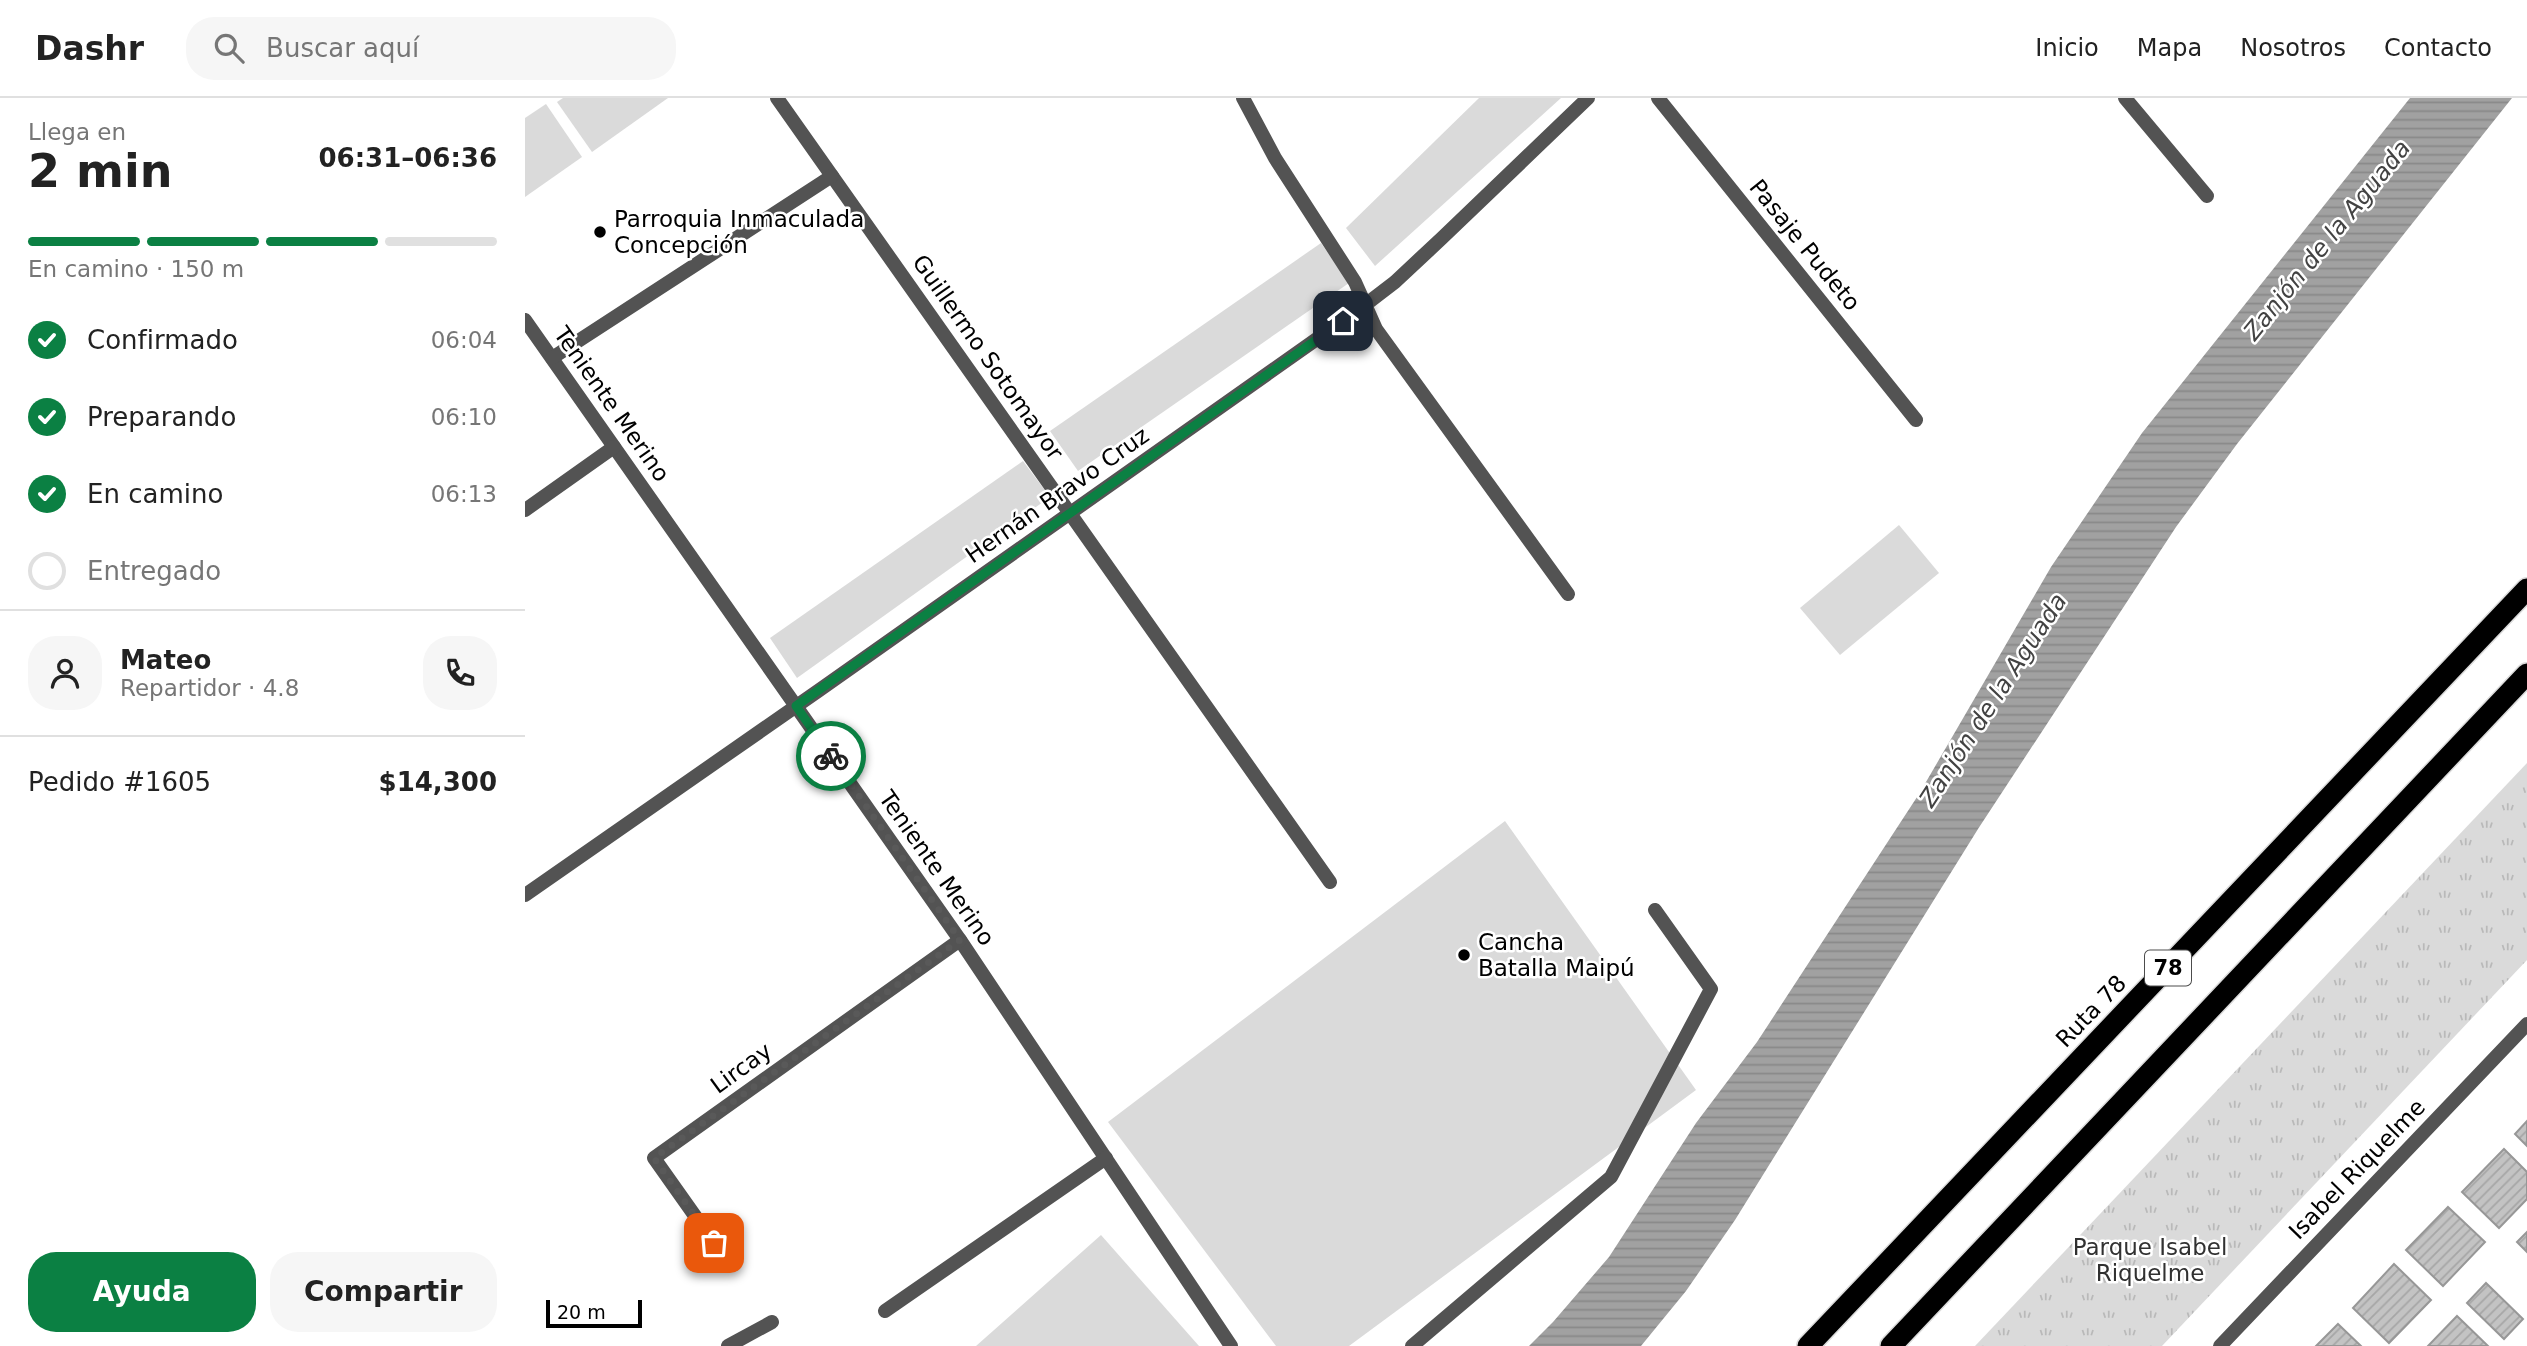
<!DOCTYPE html>
<html lang="es">
<head>
<meta charset="utf-8">
<style>
  body { margin:0; font-family:"DejaVu Sans",sans-serif; background:#f6f6f6; color:#222; height:100vh; display:flex; flex-direction:column; font-size:26px; white-space:nowrap }
  * { box-sizing:border-box; margin:0 }
  p { font-size:23px; color:#767676 }
  .icon { flex:none; width:38px; height:38px; fill:none; stroke:currentColor; stroke-width:2; stroke-linecap:round; stroke-linejoin:round }
  .map { position:relative; flex:1; overflow:hidden }
  .panel { display:flex; flex-direction:column; background:#fff; width:525px }
  .panel>* { flex:none }
  .scale { position:absolute; left:21px; bottom:18px; width:96px; box-sizing:border-box; padding-left:7px; border:4px solid #000; border-top:0; font-size:19px; line-height:24px; white-space:nowrap; color:#000; -webkit-text-stroke:5px #fff; paint-order:stroke }
  .pin { position:absolute; display:grid; place-items:center; width:60px; height:60px; color:#fff; margin:-30px; border-radius:14px; box-shadow:0 4px 10px #0006 }
  .courier { position:absolute; display:grid; place-items:center; width:70px; height:70px; margin:-35px; border:5px solid #0b8043; border-radius:50%; background:#fff; color:#222; box-shadow:0 2px 9px #0007 }
  .summary em { font-style:normal; font-weight:700 }
  .summary div { display:flex; flex-direction:column-reverse }
  .summary { display:flex; align-items:center; justify-content:space-between; height:119px; padding:0 28px }
  h1 { font-size:46px; font-weight:700; line-height:52px }
  .bar { display:grid; grid-template-columns:repeat(4,1fr); gap:10px 7px; align-content:center; height:84px; padding:0 28px }
  .bar i { height:9px; border-radius:5px; background:#e0e0e0 }
  .bar .active { background:#0b8043 }
  .bar p { grid-column:span 4 }
  .line { display:flex; align-items:center; gap:18px; padding:0 28px; border-top:2px solid #e0e0e0 }
  .line div { flex:1 }
  .round { display:grid; place-items:center; flex:none; width:74px; height:74px; border-radius:28px; background:#f6f6f6 }
  ol { padding:0 28px; list-style:none }
  li { display:flex; align-items:center; gap:21px; height:77px }
  li p { margin-inline-start:auto }
  li .icon { padding:7px; border-radius:50%; background:#0b8043; color:#fff; stroke-width:4 }
  li:last-child { color:#767676 }
  li i { width:38px; height:38px; border:4px solid #e0e0e0; border-radius:50% }
  .primary-button { display:flex; gap:14px; margin-top:auto; padding:14px 28px }
  .primary-button a { flex:1; height:80px; border-radius:28px; background:#0b8043; color:#fff; font-size:28px; font-weight:700; line-height:80px; text-align:center }
  .primary-button a+a { background:#f6f6f6; color:#222 }
  header { display:flex; align-items:center; gap:42px; box-sizing:border-box; height:98px; padding:0 35px; background:#fff; border-bottom:2px solid #e0e0e0 }
  header strong { font-size:33px }
  nav { display:flex; gap:38px; margin-inline-start:auto; font-size:24px }
  .search { width:490px; height:63px; background:#f6f6f6; display:flex; align-items:center; gap:18px; box-sizing:border-box; padding:0 24px; border-radius:28px; color:#767676; font-size:26px }
  main { display:flex; flex:1; min-height:0 }
  .map>svg:first-child { display:block }
</style>
</head>
<body>
<header>
<strong>Dashr</strong>
<div class="search"><svg class="icon" aria-label="search" viewBox="0 0 24 24"><circle cx="10" cy="10" r="6"/><path d="M15 15l6 6"/></svg>Buscar aquí</div>
<nav><a>Inicio</a><a>Mapa</a><a>Nosotros</a><a>Contacto</a></nav>
</header>
<main>
<section class="panel">
<div class="summary"><div><h1>2 min</h1><p>Llega en</p></div><em>06:31–06:36</em></div>
<div class="bar"><i class="active"></i><i class="active"></i><i class="active"></i><i></i><p>En camino · 150 m</p></div>
<ol>
<li><svg class="icon" aria-label="check" viewBox="0 0 24 24"><path d="M5 12l5 5 9-10"/></svg>Confirmado<p>06:04</p></li>
<li><svg class="icon" aria-label="check" viewBox="0 0 24 24"><path d="M5 12l5 5 9-10"/></svg>Preparando<p>06:10</p></li>
<li><svg class="icon" aria-label="check" viewBox="0 0 24 24"><path d="M5 12l5 5 9-10"/></svg>En camino<p>06:13</p></li>
<li><i></i>Entregado</li>
</ol>
<div class="line" style="height:126px"><a class="round"><svg class="icon" aria-label="person" viewBox="0 0 24 24"><circle cx="12" cy="8" r="4"/><path d="M4 21q1-7 8-7t8 7"/></svg></a><div><b>Mateo</b><p>Repartidor · 4.8</p></div><a class="round"><svg class="icon" aria-label="phone" viewBox="0 0 24 24"><path d="M5 4h4l2 5-3 2q2 4 5 5l2-3 5 2v4C11 20 4 13 5 4z"/></svg></a></div>
<div class="line" style="height:91px"><div>Pedido #1605</div><b>$14,300</b></div>
<div class="primary-button"><a>Ayuda</a><a>Compartir</a></div>
</section>
<div class="map">
<svg width="2002" height="1248" viewBox="0 0 2002 1248">
  <defs>
    <pattern id="park-tufts" width="24" height="20" patternUnits="userSpaceOnUse" patternTransform="scale(1.75)"><rect width="24" height="20" fill="#dadada"/><path d="M3 7l-1-3M5 7V3M7 7l1-3M15 17l-1-3M17 17v-4M19 17l1-3" fill="none" stroke="#b9b9b9"/></pattern>
    <pattern id="water-rules" width="6" height="5" patternUnits="userSpaceOnUse" patternTransform="scale(1.75)"><rect width="6" height="5" fill="#a1a1a1"/><path d="M0 2.5h6" fill="none" stroke="#898989"/></pattern>
    <pattern id="building-hatch" width="6" height="6" patternUnits="userSpaceOnUse" patternTransform="scale(1.75)"><rect width="6" height="6" fill="#c3c3c3"/><path d="M-1 1l2-2M0 6l6-6M5 7l2-2" fill="none" stroke="#a6a6a6"/></pattern>
  </defs>
  <rect width="100%" height="100%" fill="#fff"/>
  <g fill="#dadada">
    <path d="M38 0H143L67 54 32 4Z"/>
    <path d="M954 0H1036L850 168 821 130Z"/>
    <path d="M21 6 57 59 0 99V20Z"/>
    <path d="M796 145 824 185 553 373 525 333Z"/>
    <path d="M498 363 525 399 272 580 245 540Z"/>
    <path d="M1374 427 1414 475 1315 557 1275 510Z"/>
    <path d="M980 723 1171 992 824 1248H751L583 1024Z"/>
    <path d="M576 1137 674 1248H451Z"/>
  </g>
  <path fill="url(#park-tufts)" d="M2002 665V862L1637 1248H1450Z"/>
  <path fill="url(#water-rules)" d="M1885 0H1987L1712 346 1651 429 1453 731 1210 1122 1161 1193 1116 1248H1004L1028 1224 1084 1159 1171 1025 1232 944 1394 696 1526 469 1617 335Z"/>
  <g fill="url(#building-hatch)" stroke="#979797" stroke-width="2">
    <path d="M2002 1023V1048L1990 1036Z"/>
    <path d="M1979 1051 2002 1074V1101L1974 1130 1937 1094Z"/>
    <path d="M1923 1109 1960 1144 1918 1188 1881 1152Z"/>
    <path d="M2002 1134V1154L1992 1144Z"/>
    <path d="M1869 1166 1906 1202 1864 1245 1828 1210Z"/>
    <path d="M1961 1185 1998 1221 1979 1241 1942 1205Z"/>
    <path d="M1932 1218 1963 1248H1903Z"/>
    <path d="M1813 1226 1836 1248H1791Z"/>
  </g>
  <g fill="none" stroke-linecap="round" stroke-linejoin="round">
    <g stroke="#dbdbdb" stroke-width="24">
      <g id="motorway">
        <path d="M1283 1248 2002 491"/>
        <path d="M1366 1248 2002 576"/>
      </g>
    </g>
    <g stroke="#535353" stroke-width="14">
      <path d="M252 0 805 784"/>
      <path d="M718 0 750 60 830 184 851 231 1043 496"/>
      <path d="M1133 0 1391 322"/>
      <path d="M1600 0 1682 98"/>
      <path d="M0 222 435 842 706 1248"/>
      <path d="M27 260 307 78"/>
      <path d="M0 412 89 349"/>
      <path d="M204 1166 129 1060 435 842"/>
      <path d="M360 1213 581 1060"/>
      <path d="M203 1248 247 1224"/>
      <path d="M887 1248 1086 1079 1186 891 1130 812"/>
      <path d="M1695 1248 2002 926"/>
    </g>
    <path stroke="#535353" stroke-width="14" d="M0 797 293 593 840 207 870 184 917 140 1063 0"/>
    <use href="#motorway" stroke="#000" stroke-width="21"/>
  </g>
  <g fill="none" stroke-linecap="round" stroke-linejoin="round">
    <path stroke="#595959" stroke-width="7" stroke-dasharray="0 12.6" d="M189 1145 129 1060 435 842 306 658"/>
    <path stroke="#0b8043" stroke-width="9" d="M306 658 271 608 818 223"/>
  </g>
  <g fill="#000" stroke="#fff" stroke-width="2.5">
    <circle cx="75" cy="134" r="7"/>
    <circle cx="939" cy="857" r="7"/>
  </g>
  <g text-anchor="middle" stroke-width="5" stroke-linejoin="round" paint-order="stroke">
    <rect fill="#fff" stroke="#4c4c4c" stroke-width="2" x="1620" y="852.5" width="46" height="35" rx="5"/>
    <g font-size="21" font-weight="bold" fill="#000">
      <text x="1643" y="877">78</text>
    </g>
    <g font-size="23" fill="#000" stroke="#fff" text-anchor="start">
      <text x="89" y="129">Parroquia Inmaculada<tspan x="89" dy="26">Concepción</tspan></text>
      <text x="953" y="852">Cancha<tspan x="953" dy="26">Batalla Maipú</tspan></text>
    </g>
    <g font-size="23" fill="#000" stroke="#fff">
      <text transform="translate(1280 147) rotate(51)" y="8">Pasaje Pudeto</text>
      <text transform="translate(463 259) rotate(55)" y="8">Guillermo Sotomayor</text>
      <text transform="translate(87 306) rotate(55)" y="8">Teniente Merino</text>
      <text transform="translate(532 397) rotate(-35)" y="8">Hernán Bravo Cruz</text>
      <text transform="translate(412 770) rotate(55)" y="8">Teniente Merino</text>
      <text transform="translate(1566 913) rotate(-46)" y="8">Ruta 78</text>
      <text transform="translate(216 970) rotate(-36)" y="8">Lircay</text>
      <text transform="translate(1832 1071) rotate(-46)" y="8">Isabel Riquelme</text>
    </g>
    <g font-size="23" fill="#313131" stroke="#fff">
      <text x="1625" y="1157">Parque Isabel<tspan x="1625" dy="26">Riquelme</tspan></text>
    </g>
    <g font-size="24" font-style="italic" fill="#424242" stroke="#fff">
      <text transform="translate(1802 142) rotate(-51)" y="8">Zanjón de la Aguada</text>
      <text transform="translate(1468 602) rotate(-57)" y="8">Zanjón de la Aguada</text>
    </g>
  </g>
</svg>
<div class="scale">20 m</div>
<div class="pin" style="left:189px;top:1145px;background:#ea580c"><svg class="icon" aria-label="bag" viewBox="0 0 24 24"><path d="M5 8h14l-1 12H6zM9 8a3 3 0 0 1 6 0"/></svg></div>
<div class="pin" style="left:818px;top:223px;background:#1f2937"><svg class="icon" aria-label="home" viewBox="0 0 24 24"><path d="M3 11l9-7 9 7M6 9v11h12V9"/></svg></div>
<div class="courier" style="left:306px;top:658px"><svg class="icon" aria-label="bike" viewBox="0 0 24 24"><circle cx="6" cy="16" r="4"/><circle cx="18" cy="16" r="4"/><path d="M6 16l4-8h5l3 8M10 8l3 8H6M13 5h3"/></svg></div>
</div>
</main>
</body>
</html>
